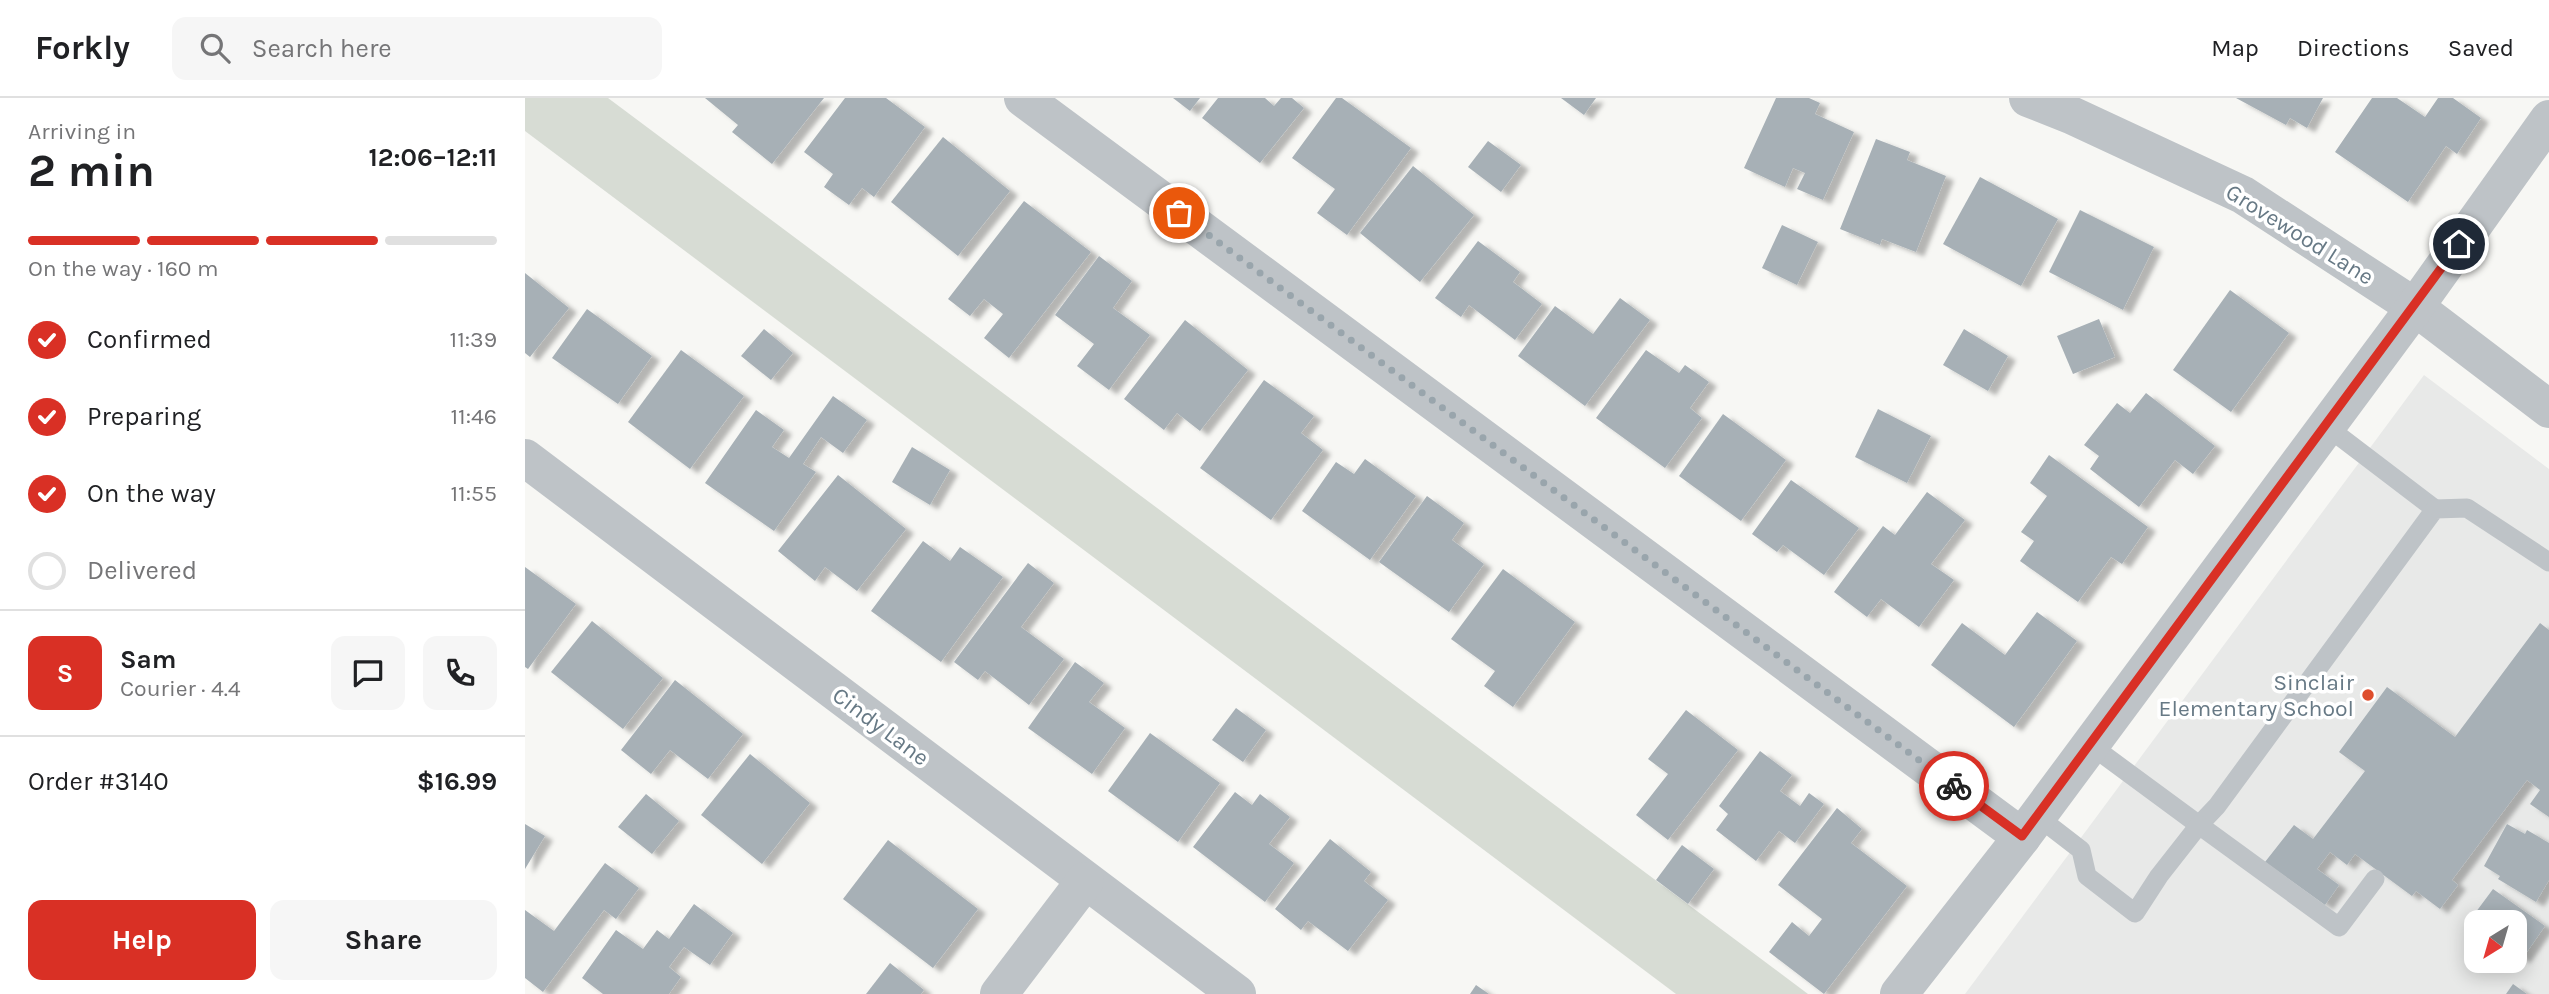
<!DOCTYPE html>
<html lang="en">
<head>
<meta charset="utf-8">
<style>
  body { margin:0; font-family:Karla,sans-serif; background:#f6f6f6; color:#202124; height:100vh; display:flex; flex-direction:column; font-size:26px; white-space:nowrap }
  * { box-sizing:border-box; margin:0 }
  p { font-size:23px; color:#757577 }
  .icon { flex:none; width:38px; height:38px; fill:none; stroke:currentColor; stroke-width:2; stroke-linecap:round; stroke-linejoin:round }
  .map { position:relative; flex:1; overflow:hidden }
  .details { display:flex; flex-direction:column; background:#fff; width:525px }
  .details>* { flex:none }
  .needle { width:46px; rotate:217deg }
  .tools { position:absolute; left:1939px; top:812px; display:grid; gap:14px }
  .tools a { display:grid; place-items:center; width:63px; height:63px; border-radius:14px; background:#fff; box-shadow:0 4px 18px #0003; font-size:35px }
  .pin { position:absolute; display:grid; place-items:center; width:60px; height:60px; color:#fff; margin:-30px; border:4px solid #fff; border-radius:50%; box-shadow:0 2px 7px #0007 }
  .courier { position:absolute; display:grid; place-items:center; width:70px; height:70px; margin:-35px; border:5px solid #d93025; border-radius:50%; background:#fff; color:#222; box-shadow:0 2px 9px #0007 }
  .overview em { font-style:normal; font-weight:700 }
  .overview div { display:flex; flex-direction:column-reverse }
  .overview { display:flex; align-items:center; justify-content:space-between; height:119px; padding:0 28px }
  h1 { font-size:46px; font-weight:700; line-height:52px }
  .bar { display:grid; grid-template-columns:repeat(4,1fr); gap:10px 7px; align-content:center; height:84px; padding:0 28px }
  .bar i { height:9px; border-radius:5px; background:#e0e0e0 }
  .bar .current { background:#d93025 }
  .bar p { grid-column:span 4 }
  .line { display:flex; align-items:center; gap:18px; padding:0 28px; border-top:2px solid #e0e0e0 }
  .line div { flex:1 }
  .round { display:grid; place-items:center; flex:none; width:74px; height:74px; border-radius:14px; background:#f6f6f6 }
  ol { padding:0 28px; list-style:none }
  li { display:flex; align-items:center; gap:21px; height:77px }
  li p { margin-inline-start:auto }
  li .icon { padding:7px; border-radius:50%; background:#d93025; color:#fff; stroke-width:4 }
  li:last-child { color:#757577 }
  li i { width:38px; height:38px; border:4px solid #e0e0e0; border-radius:50% }
  .button { display:flex; gap:14px; margin-top:auto; padding:14px 28px }
  .button a { flex:1; height:80px; border-radius:14px; background:#d93025; color:#fff; font-size:28px; font-weight:700; line-height:80px; text-align:center }
  .button a+a { background:#f6f6f6; color:#202124 }
  header { display:flex; align-items:center; gap:42px; box-sizing:border-box; height:98px; padding:0 35px; background:#fff; border-bottom:2px solid #e0e0e0 }
  header strong { font-size:33px }
  nav { display:flex; gap:38px; margin-inline-start:auto; font-size:24px }
  .search { width:490px; height:63px; background:#f6f6f6; display:flex; align-items:center; gap:18px; box-sizing:border-box; padding:0 24px; border-radius:14px; color:#757577; font-size:26px }
  main { display:flex; flex:1; min-height:0 }
  .map>svg:first-child { display:block }
</style>
</head>
<body>
<header>
<strong>Forkly</strong>
<div class="search"><svg class="icon" aria-label="search" viewBox="0 0 24 24"><circle cx="10" cy="10" r="6"/><path d="M15 15l6 6"/></svg>Search here</div>
<nav><a>Map</a><a>Directions</a><a>Saved</a></nav>
</header>
<main>
<section class="details">
<div class="overview"><div><h1>2 min</h1><p>Arriving in</p></div><em>12:06–12:11</em></div>
<div class="bar"><i class="current"></i><i class="current"></i><i class="current"></i><i></i><p>On the way · 160 m</p></div>
<ol>
<li><svg class="icon" aria-label="check" viewBox="0 0 24 24"><path d="M5 12l5 5 9-10"/></svg>Confirmed<p>11:39</p></li>
<li><svg class="icon" aria-label="check" viewBox="0 0 24 24"><path d="M5 12l5 5 9-10"/></svg>Preparing<p>11:46</p></li>
<li><svg class="icon" aria-label="check" viewBox="0 0 24 24"><path d="M5 12l5 5 9-10"/></svg>On the way<p>11:55</p></li>
<li><i></i>Delivered</li>
</ol>
<div class="line" style="height:126px"><b class="round" style="background:#d93025;color:#fff">S</b><div><b>Sam</b><p>Courier · 4.4</p></div><a class="round"><svg class="icon" aria-label="chat" viewBox="0 0 24 24"><path d="M4 5h16v11H9l-5 4z"/></svg></a><a class="round"><svg class="icon" aria-label="phone" viewBox="0 0 24 24"><path d="M5 4h4l2 5-3 2q2 4 5 5l2-3 5 2v4C11 20 4 13 5 4z"/></svg></a></div>
<div class="line" style="height:91px"><div>Order #3140</div><b>$16.99</b></div>
<div class="button"><a>Help</a><a>Share</a></div>
</section>
<div class="map">
<svg width="2024" height="896" viewBox="0 0 2024 896">
  <defs>
    <filter id="shadow"><feDropShadow dx="8" dy="4.5" stdDeviation="2" flood-color="#0004"/></filter>
  </defs>
  <rect width="100%" height="100%" fill="#f7f7f4"/>
  <path fill="#e8e9e8" fill-rule="evenodd" d="M1899 277 2024 371V896H1440ZM1951 824H1990V863H1951Z"/>
  <path fill="#d7dcd4" d="M0 0H83L1283 896H1151L0 33Z"/>
  <g fill="#a7b0b6" filter="url(#shadow)">
    <path d="M180 0H299L247 66 207 34 213 27Z"/>
    <path d="M320 0H361L400 29 349 99 337 90 324 107 299 89 308 76 279 54Z"/>
    <path d="M648 0H675L665 13Z"/>
    <path d="M693 0H740L749 8 756 0H767L779 10 735 65 677 20Z"/>
    <path d="M811 0H817L886 50 822 137 792 115 810 91 767 60Z"/>
    <path d="M1036 0H1071L1059 17Z"/>
    <path d="M1251 0H1284L1295 5 1290 16 1329 34 1298 102 1272 91 1280 75 1268 70 1260 89 1219 70Z"/>
    <path d="M1711 0H1798L1782 30 1765 20 1761 27Z"/>
    <path d="M1847 0H1872L1900 19 1913 0H1928L1956 20 1932 56 1921 48 1883 104 1810 54Z"/>
    <path d="M418 39 485 93 433 158 366 104Z"/>
    <path d="M1351 41 1385 54 1382 62 1421 78 1391 154 1357 141 1355 147 1315 131Z"/>
    <path d="M963 43 996 67 976 94 943 69Z"/>
    <path d="M888 68 949 117 895 184 835 135Z"/>
    <path d="M1455 79 1533 121 1496 188 1418 146Z"/>
    <path d="M499 103 566 154 484 260 459 240 478 216 459 201 445 218 423 201Z"/>
    <path d="M1555 112 1629 149 1598 212 1524 174Z"/>
    <path d="M1257 127 1293 144 1272 187 1237 170Z"/>
    <path d="M953 143 995 174 988 184 1017 206 990 242 944 207 936 219 910 200Z"/>
    <path d="M574 158 607 183 588 210 625 237 584 292 552 268 569 246 530 217Z"/>
    <path d="M0 175 44 210 5 259 0 255Z"/>
    <path d="M1705 192 1764 235 1706 314 1648 272Z"/>
    <path d="M1095 200 1125 222 1060 308 993 258 1030 208 1068 236Z"/>
    <path d="M62 211 127 258 93 306 27 260Z"/>
    <path d="M1574 221 1590 259 1548 276 1532 238Z"/>
    <path d="M660 222 723 272 675 333 652 315 639 332 599 301Z"/>
    <path d="M239 231 268 255 246 282 216 258Z"/>
    <path d="M1439 231 1483 258 1463 293 1418 267Z"/>
    <path d="M156 252 219 298 165 371 103 324Z"/>
    <path d="M1121 252 1154 275 1160 267 1184 284 1165 310 1177 320 1140 370 1071 320Z"/>
    <path d="M739 282 789 318 776 335 798 352 746 422 675 370Z"/>
    <path d="M1621 295 1690 348 1668 376 1650 362 1614 409 1565 371 1574 358 1559 347 1592 305 1605 315Z"/>
    <path d="M308 298 342 322 318 355 296 339 278 366 291 374 249 433 180 385 231 312 259 332 247 349 264 360Z"/>
    <path d="M1353 311 1406 338 1382 385 1330 359Z"/>
    <path d="M1198 316 1261 362 1216 423 1154 378Z"/>
    <path d="M387 349 425 372 405 407 367 384Z"/>
    <path d="M1524 357 1623 429 1597 466 1586 459 1553 504 1495 463 1509 443 1496 434 1522 398 1505 385Z"/>
    <path d="M840 361 891 398 845 462 777 413 811 364 829 376Z"/>
    <path d="M313 377 381 431 332 493 300 469 290 483 253 453Z"/>
    <path d="M1266 382 1334 430 1299 477 1258 447 1252 454 1227 436Z"/>
    <path d="M1402 394 1440 422 1406 466 1429 482 1394 529 1356 501 1342 519 1309 494 1358 428 1370 437Z"/>
    <path d="M902 398 939 425 927 442 959 466 924 514 854 464Z"/>
    <path d="M398 443 425 463 435 449 478 479 416 564 346 513Z"/>
    <path d="M503 465 529 485 496 529 539 561 504 607 460 573 453 582 429 564Z"/>
    <path d="M0 469 51 506 3 571 0 569Z"/>
    <path d="M978 471 1050 524 988 609 959 588 970 573 926 541Z"/>
    <path d="M1512 514 1552 543 1489 629 1406 567 1437 525 1480 557Z"/>
    <path d="M67 523 138 580 98 631 26 574Z"/>
    <path d="M2015 525 2024 532V719L2005 706 2015 692 2002 682 1927 782 1933 787 1915 811 1891 793 1887 798 1830 756 1822 767 1805 754 1792 771 1814 787 1800 807 1740 764 1769 727 1788 741 1840 673 1814 654 1862 589 1930 639Z"/>
    <path d="M550 564 579 585 564 604 600 630 567 676 503 630Z"/>
    <path d="M150 582 218 636 183 681 145 652 126 676 96 652Z"/>
    <path d="M711 610 741 632 718 664 687 642Z"/>
    <path d="M1161 612 1213 652 1143 742 1111 717 1143 676 1123 661Z"/>
    <path d="M625 635 695 685 653 744 583 693Z"/>
    <path d="M1235 653 1267 677 1255 693 1275 708 1284 695 1299 706 1270 745 1254 733 1231 763 1191 732 1203 716 1194 708Z"/>
    <path d="M225 656 285 705 237 766 176 717Z"/>
    <path d="M710 694 727 707 735 696 765 719 744 746 769 765 740 804 668 749Z"/>
    <path d="M121 696 154 723 127 756 93 729Z"/>
    <path d="M1312 710 1337 731 1326 745 1382 788 1299 896 1244 854 1267 824 1284 838 1297 821 1253 787Z"/>
    <path d="M0 726 20 738 0 771Z"/>
    <path d="M1982 726 2000 736 2002 732 2024 745V782L2011 804 1973 781 1975 778 1959 768Z"/>
    <path d="M805 741 846 774 839 783 863 802 823 853 783 823 776 832 750 811Z"/>
    <path d="M363 742 453 811 408 870 318 801Z"/>
    <path d="M1157 747 1189 771 1163 806 1131 782Z"/>
    <path d="M80 765 114 790 91 821 79 812 18 894 0 880V812L29 833Z"/>
    <path d="M1968 791 2020 828 1997 861 1990 855V824H1951V827L1945 822Z"/>
    <path d="M169 806 208 835 185 867 159 849 144 869 156 879 144 896H78L57 880 91 832 118 851 132 832 144 841Z"/>
    <path d="M365 865 399 892 396 896H341Z"/>
    <path d="M1988 886 2002 896H1981Z"/>
    <path d="M951 887 964 896H945Z"/>
  </g>
  <g fill="none" stroke-linecap="round" stroke-linejoin="round">
    <g stroke="#bec3c7" stroke-width="19">
      <path d="M1801 328 1910 411"/>
      <path d="M1564 646 1674 727 1692 708 1910 411 1942 410 2024 464"/>
      <path d="M1512 718 1556 752 1562 778 1610 815 1634 778 1674 727 1814 829 1850 781"/>
    </g>
    <g stroke="#bec3c7" stroke-width="38">
      <path d="M498 0 1497 739"/>
      <path d="M1503 0 1546 17 1718 97 1890 209 2024 311"/>
      <path d="M0 360 712 896"/>
      <path d="M474 896 560 783"/>
      <path d="M1374 896 1497 739 1890 209 2024 21"/>
    </g>
  </g>
  <g fill="none" stroke-linecap="round" stroke-linejoin="round">
    <path stroke="#99a5ac" stroke-width="7" stroke-dasharray="0 12.6" d="M654 115 1429 688"/>
    <path stroke="#d93025" stroke-width="9" d="M1429 688 1497 738 1934 146"/>
  </g>
  <circle fill="#de4e2d" stroke="#fff" stroke-width="2.5" cx="1843" cy="597" r="7"/>
  <g text-anchor="middle" stroke-width="7" stroke-linejoin="round" paint-order="stroke">
    <g font-size="23" fill="#677985" stroke="#fff">
      <text transform="translate(1775 136) rotate(32)" y="8">Grovewood Lane</text>
      <text transform="translate(356 628) rotate(37)" y="8">Cindy Lane</text>
    </g>
    <g font-size="23" fill="#677985" stroke="#fff" text-anchor="end">
      <text x="1829" y="592">Sinclair<tspan x="1829" dy="26">Elementary School</tspan></text>
    </g>
  </g>
</svg>
<div class="tools">
<a><svg class="needle" viewBox="-14 -14 28 28"><path d="M0-13l5 13h-10z" fill="#e53935"/><path d="M0 13l5-13h-10z" fill="#757577"/></svg></a>
</div>
<div class="pin" style="left:654px;top:115px;background:#ea580c"><svg class="icon" aria-label="bag" viewBox="0 0 24 24"><path d="M5 8h14l-1 12H6zM9 8a3 3 0 0 1 6 0"/></svg></div>
<div class="pin" style="left:1934px;top:146px;background:#1f2937"><svg class="icon" aria-label="home" viewBox="0 0 24 24"><path d="M3 11l9-7 9 7M6 9v11h12V9"/></svg></div>
<div class="courier" style="left:1429px;top:688px"><svg class="icon" aria-label="bike" viewBox="0 0 24 24"><circle cx="6" cy="16" r="4"/><circle cx="18" cy="16" r="4"/><path d="M6 16l4-8h5l3 8M10 8l3 8H6M13 5h3"/></svg></div>
</div>
</main>
</body>
</html>
